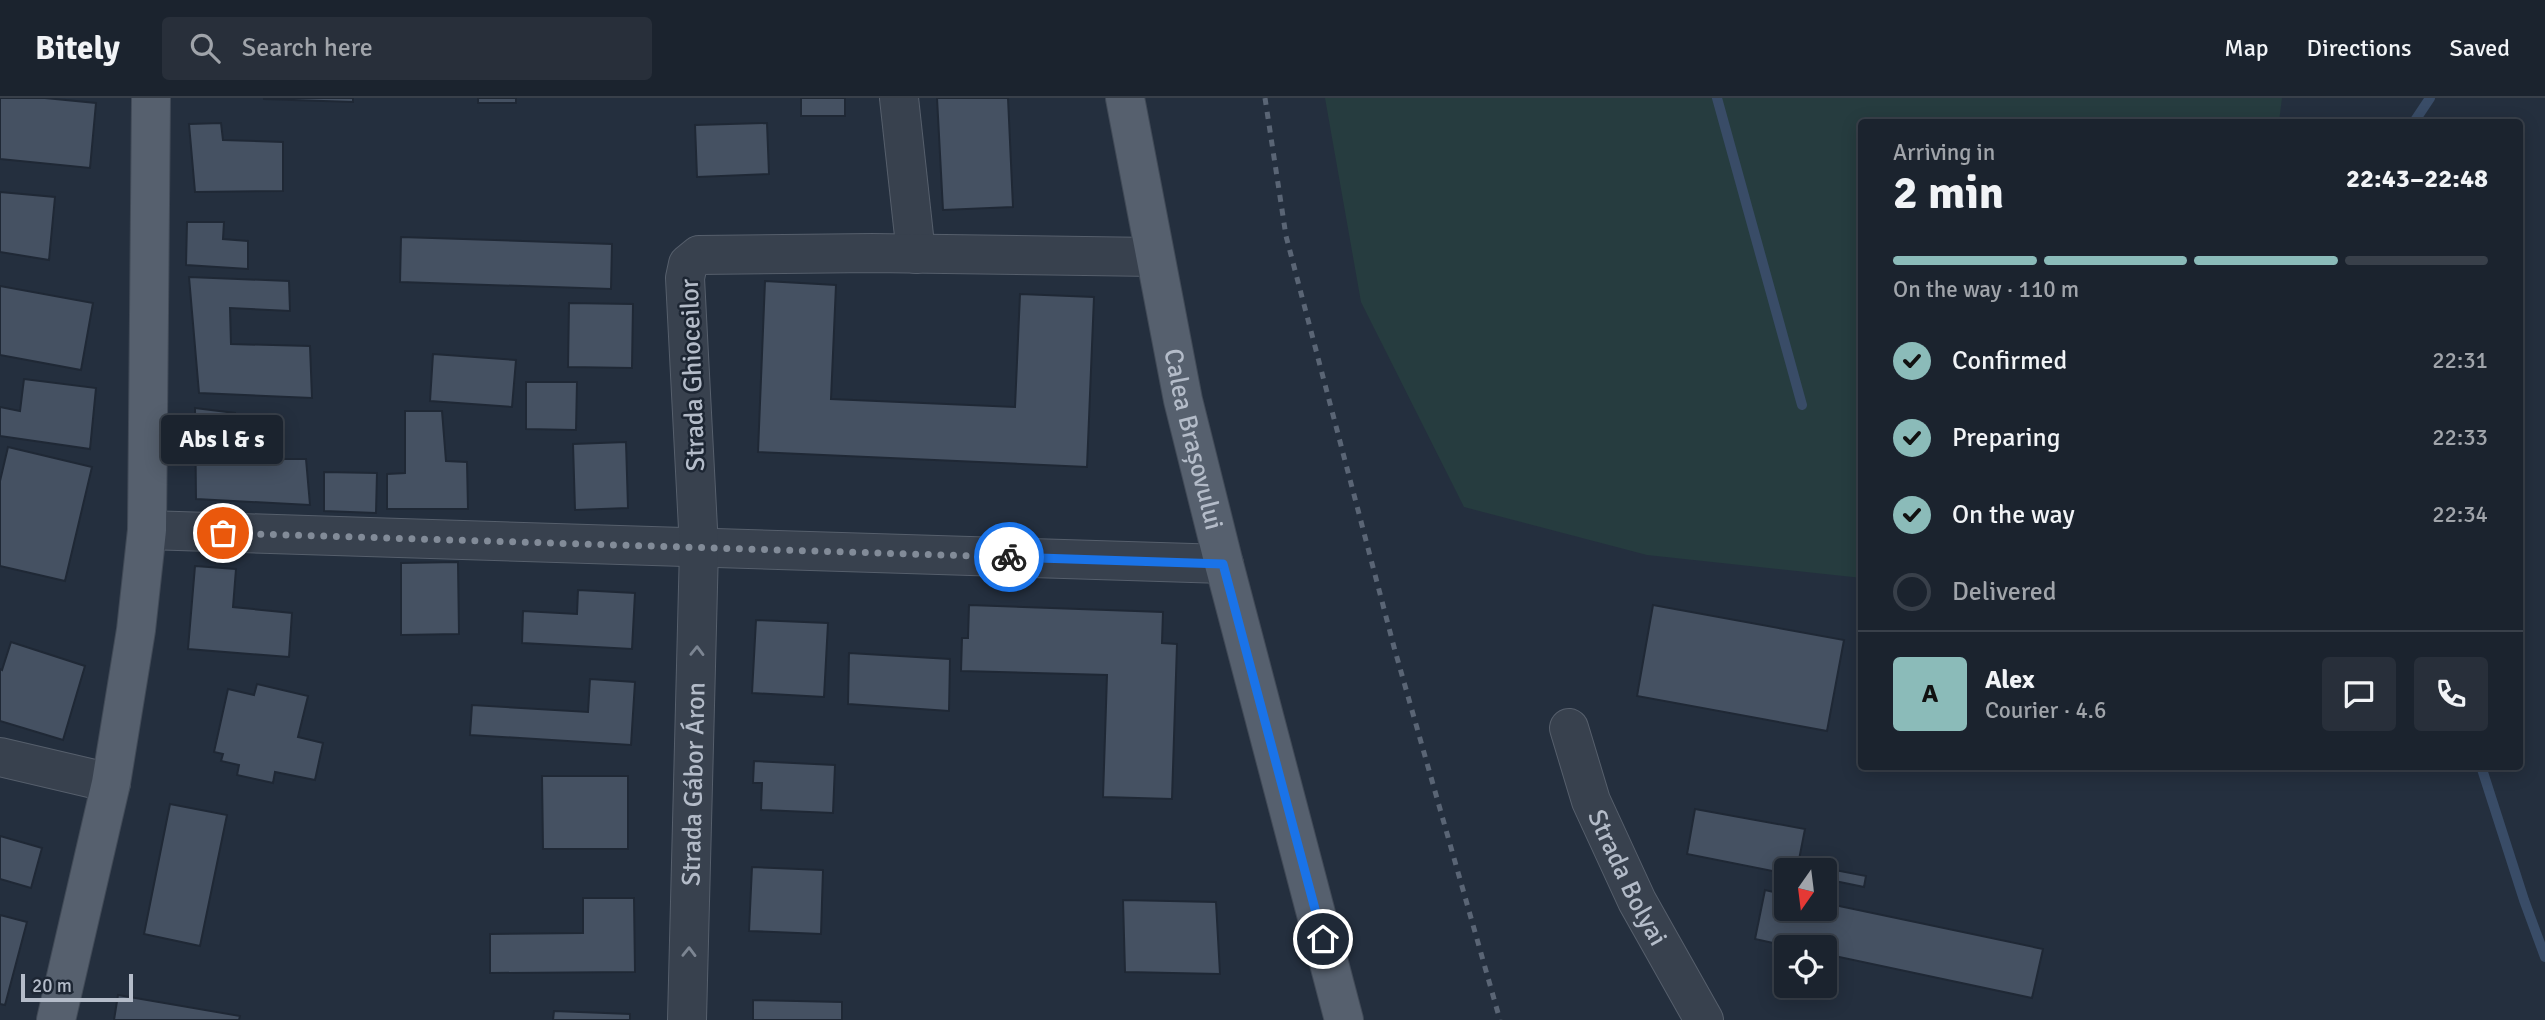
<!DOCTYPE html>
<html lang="en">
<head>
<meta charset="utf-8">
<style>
  body { margin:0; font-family:Signika,sans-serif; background:#282f3a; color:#f1f3f6; height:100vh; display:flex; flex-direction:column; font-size:26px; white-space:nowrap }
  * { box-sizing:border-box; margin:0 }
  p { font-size:23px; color:#a0a4aa }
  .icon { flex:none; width:38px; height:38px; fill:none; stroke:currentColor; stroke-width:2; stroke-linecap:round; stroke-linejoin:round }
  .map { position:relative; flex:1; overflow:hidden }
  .panel { position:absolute; left:1858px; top:21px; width:665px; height:651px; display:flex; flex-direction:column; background:#1b232e; border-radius:7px; box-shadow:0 4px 18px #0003,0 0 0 2px #39404a }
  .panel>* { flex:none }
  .needle { width:46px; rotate:194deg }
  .buttons { position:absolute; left:1774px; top:760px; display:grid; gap:14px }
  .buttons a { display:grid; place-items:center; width:63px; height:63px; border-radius:7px; background:#1b232e; box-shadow:0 4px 18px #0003,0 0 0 2px #39404a; font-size:35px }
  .scale { position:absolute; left:21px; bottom:18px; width:112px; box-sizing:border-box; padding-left:7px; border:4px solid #b4bcc9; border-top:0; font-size:19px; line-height:24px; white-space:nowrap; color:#b4bcc9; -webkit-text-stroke:5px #1d2633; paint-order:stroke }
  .pin { position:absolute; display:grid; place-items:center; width:60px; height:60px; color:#fff; margin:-30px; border:4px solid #fff; border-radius:50%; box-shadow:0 2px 7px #0007 }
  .courier { position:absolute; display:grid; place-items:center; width:70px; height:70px; margin:-35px; border:5px solid #1a73e8; border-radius:50%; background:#fff; color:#222; box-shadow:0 2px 9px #0007 }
  .bubble { position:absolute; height:49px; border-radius:7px; background:#1b232e; box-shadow:0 4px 18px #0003,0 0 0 2px #39404a; font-size:23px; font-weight:700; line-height:49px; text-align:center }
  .summary em { font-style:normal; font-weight:700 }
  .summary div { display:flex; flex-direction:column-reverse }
  .summary { display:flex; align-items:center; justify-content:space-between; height:119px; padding:0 35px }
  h1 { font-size:46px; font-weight:700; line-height:52px }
  .bar { display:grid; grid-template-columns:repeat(4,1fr); gap:10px 7px; align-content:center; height:84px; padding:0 35px }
  .bar i { height:9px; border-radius:5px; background:#39404a }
  .bar .on { background:#8bbbb9 }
  .bar p { grid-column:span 4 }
  .line { display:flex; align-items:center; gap:18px; padding:0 35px; border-top:2px solid #39404a }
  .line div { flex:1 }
  .round { display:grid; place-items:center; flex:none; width:74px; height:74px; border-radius:7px; background:#282f3a }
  ol { padding:0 35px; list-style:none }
  li { display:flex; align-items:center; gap:21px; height:77px }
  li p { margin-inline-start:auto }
  li .icon { padding:7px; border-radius:50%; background:#8bbbb9; color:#111; stroke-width:4 }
  li:last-child { color:#a0a4aa }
  li i { width:38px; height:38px; border:4px solid #39404a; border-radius:50% }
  header { display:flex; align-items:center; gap:42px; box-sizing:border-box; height:98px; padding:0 35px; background:#1b232e; border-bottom:2px solid #39404a }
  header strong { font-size:33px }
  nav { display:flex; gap:38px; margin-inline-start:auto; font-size:24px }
  .search { width:490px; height:63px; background:#282f3a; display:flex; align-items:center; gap:18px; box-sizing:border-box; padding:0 24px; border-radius:7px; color:#a0a4aa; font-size:26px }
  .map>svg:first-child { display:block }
</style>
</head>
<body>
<header>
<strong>Bitely</strong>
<div class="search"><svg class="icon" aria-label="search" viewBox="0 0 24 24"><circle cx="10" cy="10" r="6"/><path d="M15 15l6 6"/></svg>Search here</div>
<nav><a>Map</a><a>Directions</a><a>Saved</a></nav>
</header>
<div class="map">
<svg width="2545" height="922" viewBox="0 0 2545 922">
  <rect width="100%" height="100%" fill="#242f3e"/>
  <path fill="#263c3f" d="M1325 0H2282L2279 24H1862V480L1647 457 1464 409 1361 204Z"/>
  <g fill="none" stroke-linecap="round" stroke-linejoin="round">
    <g stroke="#394c67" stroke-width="10">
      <path d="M1717 0 1802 307"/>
      <path d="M2414 24 2430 0"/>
      <path d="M2481 668 2524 802 2545 859"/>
    </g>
  </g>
  <g fill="#455162" stroke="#1f2835" stroke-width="2">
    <path d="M0 0H45L96 5 90 70 0 61Z"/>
    <path d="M264 0H353V4L264 1Z"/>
    <rect x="478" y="0" width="38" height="5"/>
    <rect x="801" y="0" width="44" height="18"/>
    <path d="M937 0H1008L1013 109 943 112Z"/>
    <path d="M221 25 223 42 283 44V93L195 94 189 26Z"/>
    <path d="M767 25 769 76 697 79 695 27Z"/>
    <path d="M0 94 55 99 49 162 0 154Z"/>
    <path d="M187 124H224L223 141 248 143V171L186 167Z"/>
    <path d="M401 139 612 146 611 191 400 184Z"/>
    <path d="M189 179 289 183 290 213 230 210 231 246 310 248 312 300 199 295Z"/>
    <path d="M765 183 836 187 831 301 1015 309 1020 196 1094 199 1087 369 758 354Z"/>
    <path d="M0 188 93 205 81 272 0 257Z"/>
    <path d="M569 205 633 206 632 270 568 269Z"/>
    <path d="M433 256 516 262 512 309 430 303Z"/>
    <path d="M24 281 96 290 90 351 0 338V309L20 313Z"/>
    <path d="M526 284H577L576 332 526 331Z"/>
    <path d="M195 310 235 315 239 361H306L310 407 196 401Z"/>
    <path d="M405 313H442L446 363 467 364 468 411H387V376L405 375Z"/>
    <path d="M626 344 628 410 575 412 573 346Z"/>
    <path d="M8 349 92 369 65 483 0 468V383Z"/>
    <path d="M324 374 377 375 376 415 324 413Z"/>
    <path d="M458 464 459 536 401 537V465Z"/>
    <path d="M195 468 236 471 233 509 292 515 289 559 188 551Z"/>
    <path d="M578 492 635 495 632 551 522 545 523 513 577 516Z"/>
    <path d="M969 507 1163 514 1162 545 1177 546 1172 701 1103 699 1107 577 961 573 962 540H968Z"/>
    <path d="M1653 507 1844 542 1827 633 1637 598Z"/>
    <path d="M756 522 828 525 824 599 752 595Z"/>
    <path d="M11 544 85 568 63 642 0 623V571L2 572Z"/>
    <path d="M849 555 950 561 949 613 848 606Z"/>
    <path d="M590 581 635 584 631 647 470 637 472 607 588 614Z"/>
    <path d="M257 586 308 598 298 639 323 645 315 682 275 674 273 685 237 677 239 667 221 663 223 656 214 654 228 591 254 597Z"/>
    <path d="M754 663 835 667 833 715 761 712 762 685H753Z"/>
    <path d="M542 678H628V751H543Z"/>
    <path d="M170 706 227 717 200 848 144 836Z"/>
    <path d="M1695 711 1805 731 1797 772H1787V776L1687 756Z"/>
    <path d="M0 738 42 750 31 790 0 781Z"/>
    <path d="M1799 765 1866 778 1864 789 1825 781V772H1798Z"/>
    <path d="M752 769 823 772 821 836 749 833Z"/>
    <path d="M1765 792 1787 797V810H1825V805L2043 851 2032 900 1825 856V849H1791L1755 841Z"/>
    <path d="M583 800H634L635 874 490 875V836L583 835Z"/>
    <path d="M1123 802 1216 804 1220 876 1125 874Z"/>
    <path d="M0 817 27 824 5 907 0 906Z"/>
    <path d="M118 897 240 918 239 922H114Z"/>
    <path d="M753 902 842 904V922H753Z"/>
    <path d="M554 913 630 916V922H553Z"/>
  </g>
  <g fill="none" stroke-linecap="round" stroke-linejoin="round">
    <g stroke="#565f6c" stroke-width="40">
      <g id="minor">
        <path d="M899 0 916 156"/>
        <path d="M147 432 1224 466"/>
        <path id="s1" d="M1569 630 1591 703 1637 803 1704 922"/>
        <path d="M0 659 111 685"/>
        <path id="s2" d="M687 922 699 450 685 180 688 166 699 157 872 155 1154 159"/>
      </g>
    </g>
    <g stroke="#414a57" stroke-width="40">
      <g id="major">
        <path id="s3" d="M1125 0 1183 302 1224 466 1344 922"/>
        <path d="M56 922 111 685 136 532 147 432 151 0"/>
      </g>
    </g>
    <use href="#minor" stroke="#38414e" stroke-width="38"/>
    <use href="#major" stroke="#56606e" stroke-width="38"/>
    <path stroke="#5a6575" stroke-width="5" stroke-dasharray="7 7" stroke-linecap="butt" d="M1265 0 1286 138 1394 549 1500 922"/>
  </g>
  <defs><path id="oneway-chevron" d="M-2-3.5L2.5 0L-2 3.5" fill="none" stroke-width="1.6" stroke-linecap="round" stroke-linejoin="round" transform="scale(1.75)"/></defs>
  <g stroke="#7c8592">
    <use href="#oneway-chevron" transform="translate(697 553) rotate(-89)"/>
    <use href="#oneway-chevron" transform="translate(689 854) rotate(-89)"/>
  </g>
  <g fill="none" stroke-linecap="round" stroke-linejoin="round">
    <path stroke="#828b98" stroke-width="7" stroke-dasharray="0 12.6" d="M223 435 1009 459"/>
    <path stroke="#1a73e8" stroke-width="9" d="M1009 459 1223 466 1323 841"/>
  </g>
  <g text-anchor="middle" stroke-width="5" stroke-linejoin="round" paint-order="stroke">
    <g font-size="26" fill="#b4bcc9" stroke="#1d2633">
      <text transform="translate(692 277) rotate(-92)" y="9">Strada Ghioceilor</text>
      <text dy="9" stroke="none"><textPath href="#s3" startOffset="348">Calea Brașovului</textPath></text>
      <text dy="9" stroke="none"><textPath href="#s2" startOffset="236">Strada Gábor Áron</textPath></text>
      <text dy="9" stroke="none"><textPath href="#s1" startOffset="161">Strada Bolyai</textPath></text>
    </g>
  </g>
</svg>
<div class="buttons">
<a><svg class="needle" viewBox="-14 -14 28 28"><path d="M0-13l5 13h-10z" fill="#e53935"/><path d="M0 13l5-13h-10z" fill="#a0a4aa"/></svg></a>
<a><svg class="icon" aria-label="locate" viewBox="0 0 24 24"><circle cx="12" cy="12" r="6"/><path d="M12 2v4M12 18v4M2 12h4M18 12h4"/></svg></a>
</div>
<div class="scale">20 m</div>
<div class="pin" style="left:223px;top:435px;background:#ea580c"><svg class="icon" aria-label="bag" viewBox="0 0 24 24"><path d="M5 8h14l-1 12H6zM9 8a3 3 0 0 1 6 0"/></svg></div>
<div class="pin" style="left:1323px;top:841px;background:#1f2937"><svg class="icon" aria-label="home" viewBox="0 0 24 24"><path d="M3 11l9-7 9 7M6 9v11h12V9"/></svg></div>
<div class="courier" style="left:1009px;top:459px"><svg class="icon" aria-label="bike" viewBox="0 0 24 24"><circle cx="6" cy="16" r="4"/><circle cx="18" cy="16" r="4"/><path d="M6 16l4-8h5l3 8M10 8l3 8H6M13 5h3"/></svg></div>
<div class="bubble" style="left:161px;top:317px;width:122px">Abs l &amp; s</div>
<section class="panel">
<div class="summary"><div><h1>2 min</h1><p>Arriving in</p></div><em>22:43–22:48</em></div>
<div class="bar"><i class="on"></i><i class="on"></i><i class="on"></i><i></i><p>On the way · 110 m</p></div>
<ol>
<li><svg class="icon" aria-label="check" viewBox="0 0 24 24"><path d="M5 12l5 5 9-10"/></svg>Confirmed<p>22:31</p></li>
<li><svg class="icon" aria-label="check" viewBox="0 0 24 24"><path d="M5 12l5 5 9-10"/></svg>Preparing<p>22:33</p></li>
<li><svg class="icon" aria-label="check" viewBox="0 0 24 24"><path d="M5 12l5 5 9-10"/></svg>On the way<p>22:34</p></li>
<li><i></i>Delivered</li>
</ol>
<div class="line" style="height:126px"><b class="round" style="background:#8bbbb9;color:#111">A</b><div><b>Alex</b><p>Courier · 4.6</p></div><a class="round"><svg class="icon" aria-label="chat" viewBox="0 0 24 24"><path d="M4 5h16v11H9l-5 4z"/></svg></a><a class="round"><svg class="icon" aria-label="phone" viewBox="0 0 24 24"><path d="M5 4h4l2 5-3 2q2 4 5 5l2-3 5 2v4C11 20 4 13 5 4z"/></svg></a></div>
</section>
</div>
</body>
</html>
